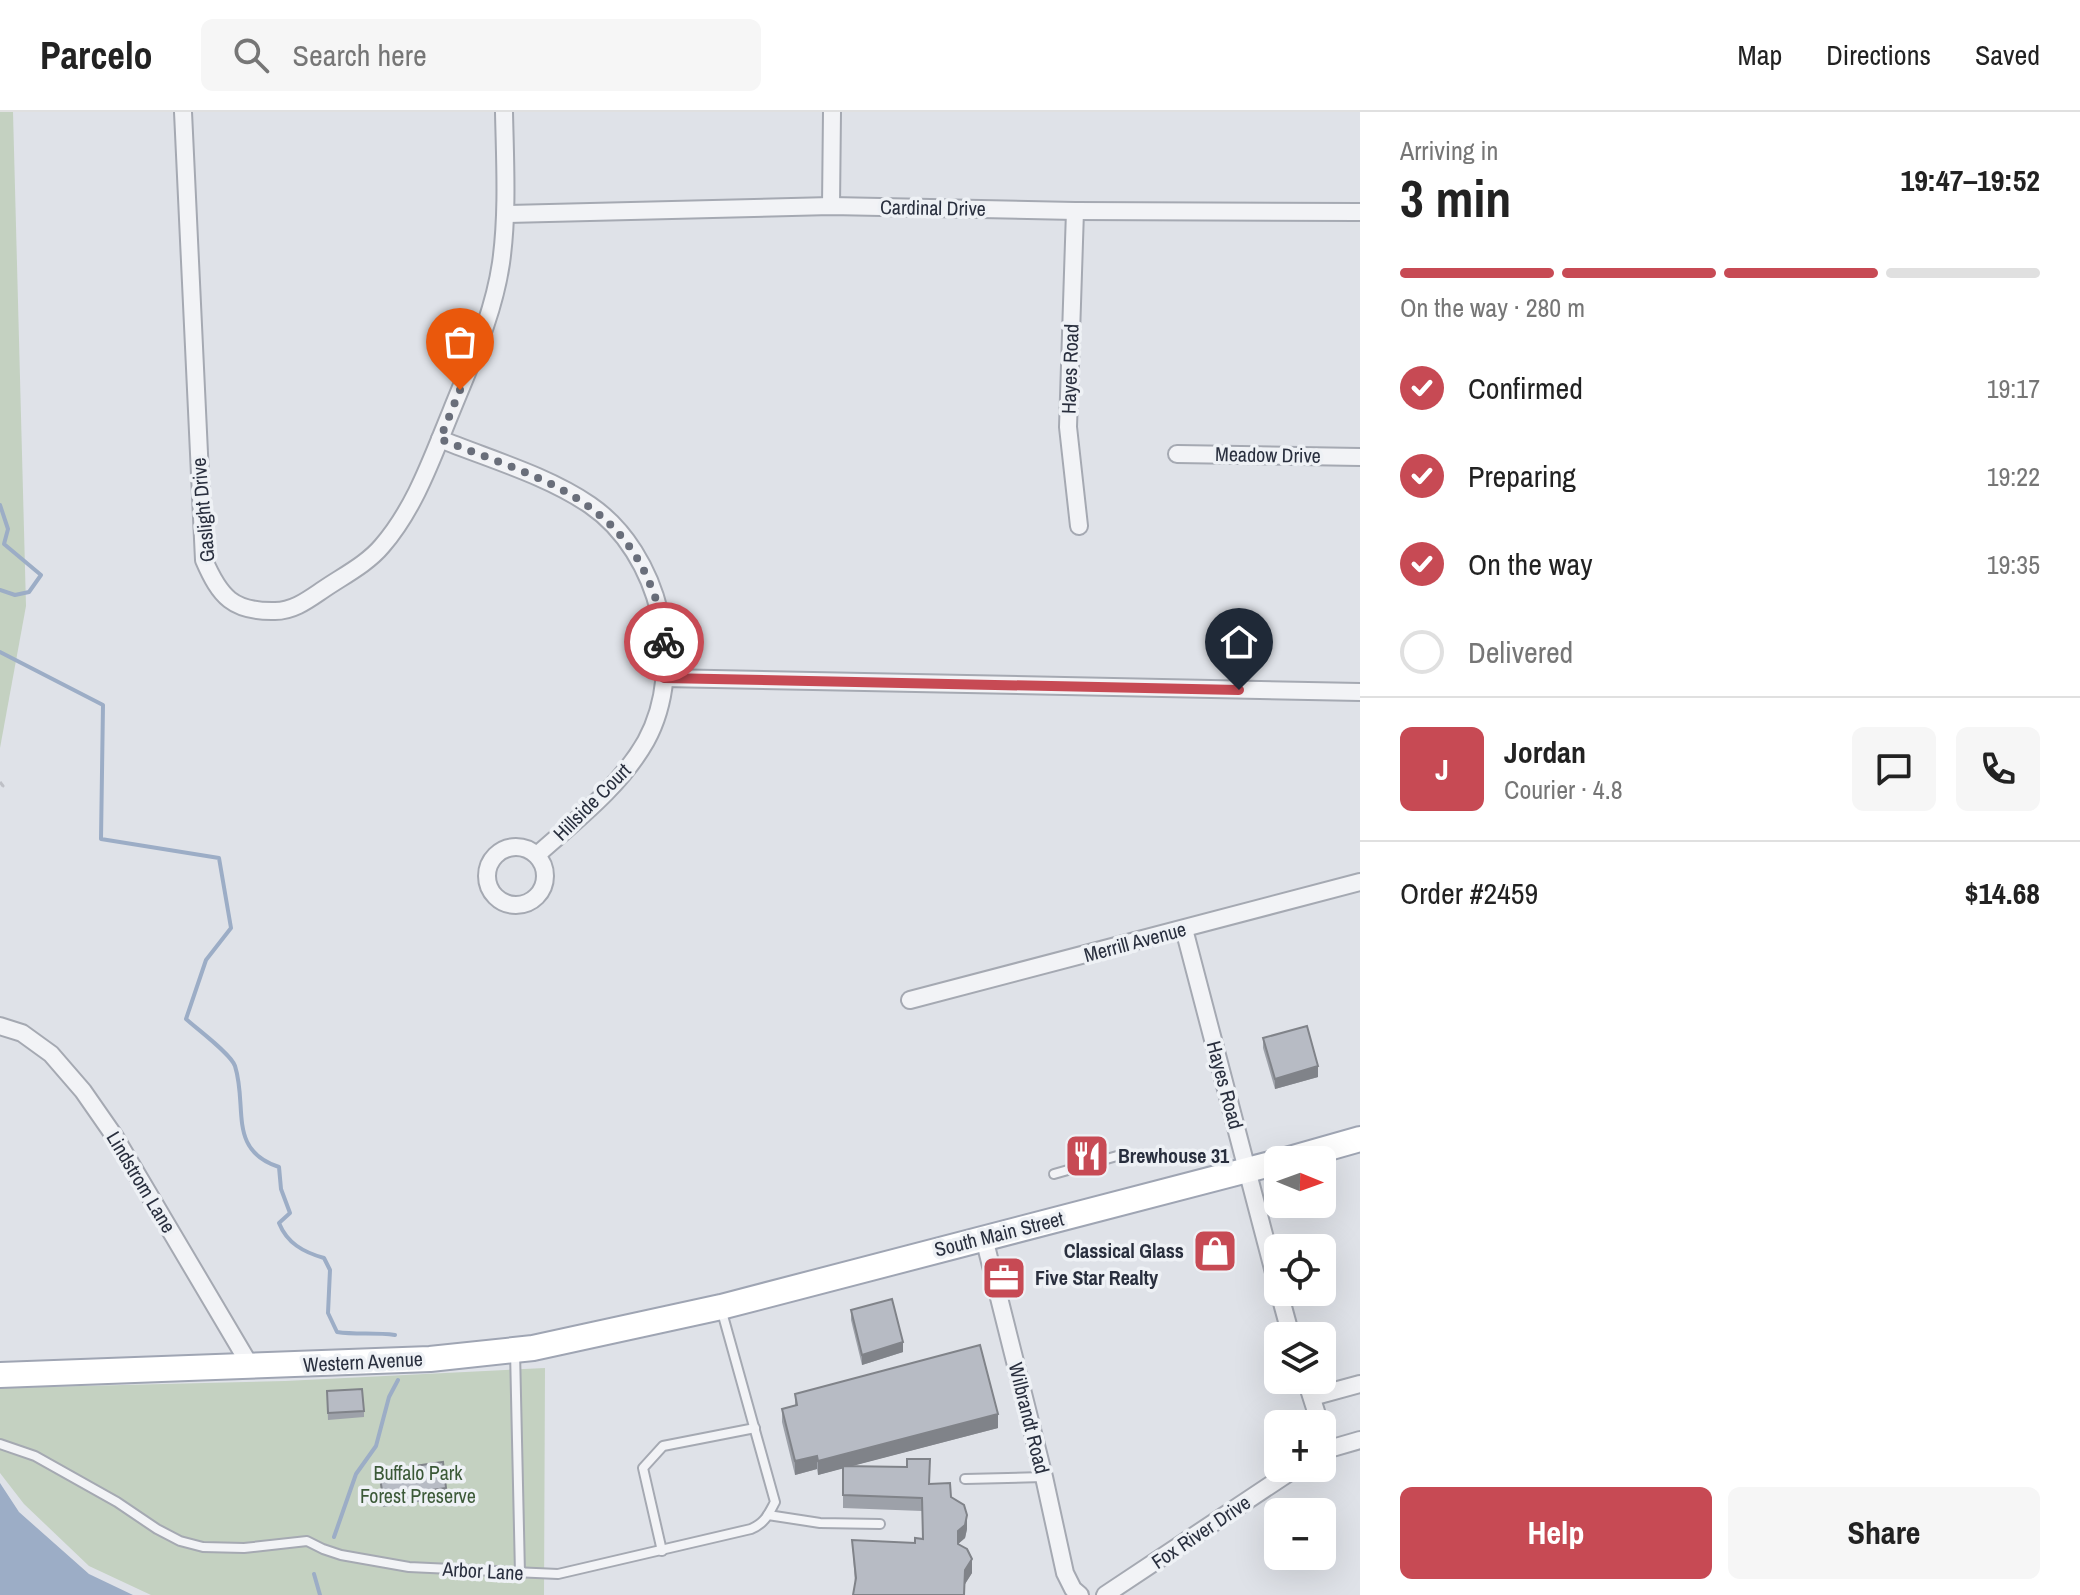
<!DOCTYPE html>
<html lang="en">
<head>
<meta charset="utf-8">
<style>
  body { margin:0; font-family:"Archivo Narrow",sans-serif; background:#f6f6f6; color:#222; height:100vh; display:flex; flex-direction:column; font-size:30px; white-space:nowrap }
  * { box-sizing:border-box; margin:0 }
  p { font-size:26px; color:#767676 }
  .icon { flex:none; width:44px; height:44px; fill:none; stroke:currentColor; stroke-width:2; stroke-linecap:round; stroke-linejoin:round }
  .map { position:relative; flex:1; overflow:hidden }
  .sheet { display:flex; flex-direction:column; background:#fff; width:720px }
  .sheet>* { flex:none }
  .needle { width:52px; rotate:91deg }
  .buttons { position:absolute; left:1264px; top:1034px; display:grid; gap:16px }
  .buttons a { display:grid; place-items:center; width:72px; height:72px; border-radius:12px; background:#fff; box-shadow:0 8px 32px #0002; font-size:40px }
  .pin { position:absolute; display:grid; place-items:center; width:68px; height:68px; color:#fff; margin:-82px -34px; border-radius:50% 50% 50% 0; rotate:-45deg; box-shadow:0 0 8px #0007 }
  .pin .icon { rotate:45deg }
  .courier { position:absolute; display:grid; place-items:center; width:80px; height:80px; margin:-40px; border:6px solid #c74a54; border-radius:50%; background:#fff; color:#222; box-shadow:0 2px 10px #0007 }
  .head em { font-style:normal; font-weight:700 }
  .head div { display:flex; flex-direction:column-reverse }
  .head { display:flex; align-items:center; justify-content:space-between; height:136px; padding:0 40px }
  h1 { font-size:52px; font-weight:700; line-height:60px }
  .bar { display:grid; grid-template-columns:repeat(4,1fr); gap:12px 8px; align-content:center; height:96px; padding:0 40px }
  .bar i { height:10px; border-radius:6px; background:#e0e0e0 }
  .bar .current { background:#c74a54 }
  .bar p { grid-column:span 4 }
  .line { display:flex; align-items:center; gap:20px; padding:0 40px; border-top:2px solid #e0e0e0 }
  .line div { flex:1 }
  .round { display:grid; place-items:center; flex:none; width:84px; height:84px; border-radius:12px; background:#f6f6f6 }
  ol { padding:0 40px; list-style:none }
  li { display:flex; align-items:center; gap:24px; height:88px }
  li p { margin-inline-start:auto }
  li .icon { padding:8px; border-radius:50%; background:#c74a54; color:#fff; stroke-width:4 }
  li:last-child { color:#767676 }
  li i { width:44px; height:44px; border:4px solid #e0e0e0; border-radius:50% }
  .cta { display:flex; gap:16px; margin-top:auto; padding:16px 40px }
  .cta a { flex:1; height:92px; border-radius:12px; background:#c74a54; color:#fff; font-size:32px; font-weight:700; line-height:92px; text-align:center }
  .cta a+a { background:#f6f6f6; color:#222 }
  header { display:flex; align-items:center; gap:48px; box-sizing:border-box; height:112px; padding:0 40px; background:#fff; border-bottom:2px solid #e0e0e0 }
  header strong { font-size:38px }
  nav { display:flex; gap:44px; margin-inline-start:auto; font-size:28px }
  .search { width:560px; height:72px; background:#f6f6f6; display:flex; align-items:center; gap:20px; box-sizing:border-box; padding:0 28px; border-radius:12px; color:#767676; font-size:30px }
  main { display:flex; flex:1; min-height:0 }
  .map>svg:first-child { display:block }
</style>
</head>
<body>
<header>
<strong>Parcelo</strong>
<div class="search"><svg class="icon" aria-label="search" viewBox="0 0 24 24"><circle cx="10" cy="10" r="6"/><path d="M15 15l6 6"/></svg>Search here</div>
<nav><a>Map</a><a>Directions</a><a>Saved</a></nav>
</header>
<main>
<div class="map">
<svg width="1360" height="1483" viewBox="0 0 1360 1483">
  <rect width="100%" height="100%" fill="#dfe2e8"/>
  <g fill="#c4d1c1">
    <path d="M0 0H13L26 494 0 636Z"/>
    <path d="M545 1256 544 1483H151L89 1454 24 1392 0 1361V1276L285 1269Z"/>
  </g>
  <path fill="#9cadc6" d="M0 1371 19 1400 89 1462 133 1483H0Z"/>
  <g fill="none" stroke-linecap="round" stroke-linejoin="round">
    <g stroke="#9cadc6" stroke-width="4">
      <path d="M0 393 8 417 4 432 41 463 29 480 15 483 0 478"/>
      <path d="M0 540 103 593 101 727 219 746 231 816 206 848 186 907C197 917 231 942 235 954 248 995 227 1038 279 1055L281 1077 290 1101 279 1111C287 1131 303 1140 324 1146L330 1158 328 1201 337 1220C356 1223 375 1220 395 1223"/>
      <path d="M334 1425 356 1362 376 1334 389 1285 398 1268"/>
      <path d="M314 1462 320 1483"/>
    </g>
    <g stroke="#a5a9b2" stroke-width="12">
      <g id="service">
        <path d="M1054 1062 1117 1044"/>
        <path d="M515 1239 520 1462"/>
        <path d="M0 1332 35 1344 117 1390 157 1417 180 1429 203 1435 244 1436 307 1429 323 1437 341 1443 409 1455 558 1462 751 1417C765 1411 768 1403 775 1390L722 1200"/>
        <path d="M965 1367 1043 1365"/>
        <path d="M768 1403 820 1411 880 1412"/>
        <path d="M662 1439 643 1356 663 1334 755 1316"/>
      </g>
    </g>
    <g stroke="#a5a9b2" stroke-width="20">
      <g id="minor">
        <path d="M183 0 204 448C220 485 233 500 275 499 294 499 309 487 324 477 343 464 367 452 382 434 415 396 432 346 451 300 471 250 493 205 501 151 508 101 505 50 504 0"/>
        <path d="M831 94 832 0"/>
        <path d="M1075 99 1068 315 1079 414"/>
        <path d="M506 102 831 94 1075 99 1360 100"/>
        <path d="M440 327C489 347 546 363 590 393 660 441 687 554 646 629 620 675 575 709 537 743"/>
        <path d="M1177 342 1360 345"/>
        <path d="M664 566 1360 580"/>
        <circle cx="516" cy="764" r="29"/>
        <path d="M1184 817 1278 1176"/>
        <path d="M910 888 1360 770"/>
        <path d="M0 914 22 921 51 942 83 979 115 1025 251 1255"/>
        <path d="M984 1126 1044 1365 1065 1461 1073 1477 1080 1483"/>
        <path d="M1279 1180 1291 1224"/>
        <path d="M1306 1268 1320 1312"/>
        <path d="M1312 1285 1360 1272"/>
        <path d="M1322 1339 1360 1328"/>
        <path d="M1105 1483 1296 1356"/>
      </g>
    </g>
    <g stroke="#9fa5b3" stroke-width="28">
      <g id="primary">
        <path d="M1286 1048 1360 1027"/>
        <path d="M0 1263 430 1247 533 1236 721 1195 1278 1050"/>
      </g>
    </g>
    <path stroke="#bec0c6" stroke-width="3" stroke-dasharray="6 6" stroke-linecap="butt" d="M0 670 3 674 0 676"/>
    <use href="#service" stroke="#f2f3f6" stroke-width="8"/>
    <use href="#minor" stroke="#f2f3f6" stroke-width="16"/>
    <use href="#primary" stroke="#fff" stroke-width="24"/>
  </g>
  <g fill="#9da1a9">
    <path d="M1263 926 1318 965 1275 977 1263 936Z"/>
    <path d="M851 1198 903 1240 862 1253 851 1208Z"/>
    <path d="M327 1279 364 1299V1305L328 1308Z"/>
    <path d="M795 1282 998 1316 851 1354 930 1372 951 1385 967 1417 965 1426 958 1432 972 1461 965 1472 855 1471 852 1428 915 1431 923 1427 922 1399 843 1396V1356L818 1363 817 1357 795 1363 782 1310V1297L795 1293Z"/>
    <path d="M379 1359 446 1376V1386L383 1395Z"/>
  </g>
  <g fill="#808389">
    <path d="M1318 954V965L1275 977V967Z"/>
    <path d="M903 1230V1240L862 1253V1243Z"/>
    <path d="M998 1302V1316L818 1363V1349Z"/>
    <path d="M817 1344V1357L795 1363V1349Z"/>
    <path d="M967 1403V1417L965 1426 958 1432V1419Z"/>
    <path d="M972 1447V1461L965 1472 964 1483 965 1458Z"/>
  </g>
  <g fill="#b7bbc4" stroke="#808389" stroke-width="2">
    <path d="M1307 914 1318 954 1275 967 1263 926Z"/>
    <path d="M892 1187 903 1230 862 1243 851 1198Z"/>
    <path d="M980 1233 998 1302 818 1349 817 1344 795 1349 782 1297 797 1293 795 1282Z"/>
    <path d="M362 1277 364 1299 328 1301 327 1279Z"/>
    <path d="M907 1347H930L929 1372 950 1371 951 1385 964 1393 967 1403 965 1413 958 1419V1432L967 1437 972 1447 965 1458 964 1483H853L856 1466 852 1428 915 1431V1426L923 1427 922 1386 843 1383V1354L907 1355Z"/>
    <path d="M443 1350 446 1376 383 1385 379 1359Z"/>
  </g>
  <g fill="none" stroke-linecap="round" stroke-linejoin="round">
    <path stroke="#696e7a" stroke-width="8" stroke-dasharray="0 14.4" d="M460 278 440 327C520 360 608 379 647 465 656 485 664 508 664 530"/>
    <path stroke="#c74a54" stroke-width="10" d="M664 530V566L1239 578"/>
  </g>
  <defs>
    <g id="restaurant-square" transform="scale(2.3)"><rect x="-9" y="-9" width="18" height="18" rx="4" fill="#c74a54" stroke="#eef1f5"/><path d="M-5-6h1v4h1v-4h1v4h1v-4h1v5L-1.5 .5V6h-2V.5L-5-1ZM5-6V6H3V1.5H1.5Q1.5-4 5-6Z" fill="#fff"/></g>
    <g id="shop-square" transform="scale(2.3)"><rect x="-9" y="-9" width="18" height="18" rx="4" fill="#c74a54" stroke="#eef1f5"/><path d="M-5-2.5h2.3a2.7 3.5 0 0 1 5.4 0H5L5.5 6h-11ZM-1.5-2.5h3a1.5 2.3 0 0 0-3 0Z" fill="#fff"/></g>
    <g id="office-square" transform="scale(2.3)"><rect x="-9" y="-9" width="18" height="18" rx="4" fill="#c74a54" stroke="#eef1f5"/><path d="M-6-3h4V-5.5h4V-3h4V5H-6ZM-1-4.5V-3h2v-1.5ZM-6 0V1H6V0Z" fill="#fff"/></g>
  </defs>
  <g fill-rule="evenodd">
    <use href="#restaurant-square" x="1087" y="1044"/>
    <use href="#shop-square" x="1215" y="1139"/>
    <use href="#office-square" x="1004" y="1166"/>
  </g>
  <g text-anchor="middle" stroke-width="7" stroke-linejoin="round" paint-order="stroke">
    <g font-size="20" fill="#292f3e" stroke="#eef1f5">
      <text transform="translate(933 96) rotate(1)" y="7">Cardinal Drive</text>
      <text transform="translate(1070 257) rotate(-88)" y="7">Hayes Road</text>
      <text transform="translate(1268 343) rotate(1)" y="7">Meadow Drive</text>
      <text transform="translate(203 398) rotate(-95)" y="7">Gaslight Drive</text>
      <text transform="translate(592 690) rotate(-45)" y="7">Hillside Court</text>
      <text transform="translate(1135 830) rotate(-15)" y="7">Merrill Avenue</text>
      <text transform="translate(1225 973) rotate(75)" y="7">Hayes Road</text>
      <text transform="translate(141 1070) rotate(59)" y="7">Lindstrom Lane</text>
      <text transform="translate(999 1122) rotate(-14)" y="7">South Main Street</text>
      <text transform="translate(363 1250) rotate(-3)" y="7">Western Avenue</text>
      <text transform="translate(1029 1306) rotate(76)" y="7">Wilbrandt Road</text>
      <text transform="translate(1201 1420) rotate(-34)" y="7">Fox River Drive</text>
      <text transform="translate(483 1459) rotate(3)" y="7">Arbor Lane</text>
    </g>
    <g font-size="20" font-weight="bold" fill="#292f3e" stroke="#eef1f5" text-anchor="start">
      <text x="1118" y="1051">Brewhouse 31</text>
      <text x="1184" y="1146" text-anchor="end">Classical Glass</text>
      <text x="1035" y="1173">Five Star Realty</text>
    </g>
    <g font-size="20" fill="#3b5937" stroke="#eef1f5">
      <text x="418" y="1368">Buffalo Park<tspan x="418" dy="23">Forest Preserve</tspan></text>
    </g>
  </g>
</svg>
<div class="buttons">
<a><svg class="needle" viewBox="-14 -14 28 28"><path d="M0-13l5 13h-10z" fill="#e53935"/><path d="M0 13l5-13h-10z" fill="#767676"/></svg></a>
<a><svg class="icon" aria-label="locate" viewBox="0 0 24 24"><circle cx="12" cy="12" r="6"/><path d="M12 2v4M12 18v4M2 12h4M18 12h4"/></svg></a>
<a><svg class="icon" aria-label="layers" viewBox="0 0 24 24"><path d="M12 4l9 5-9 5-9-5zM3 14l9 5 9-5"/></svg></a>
<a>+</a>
<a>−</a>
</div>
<div class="pin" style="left:460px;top:278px;background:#ea580c"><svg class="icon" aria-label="bag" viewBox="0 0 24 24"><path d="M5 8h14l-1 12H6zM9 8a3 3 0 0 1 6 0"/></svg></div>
<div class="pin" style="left:1239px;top:578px;background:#1f2937"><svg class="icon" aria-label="home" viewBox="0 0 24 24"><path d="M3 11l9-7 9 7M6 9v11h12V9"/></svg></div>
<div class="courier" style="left:664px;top:530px"><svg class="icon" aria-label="bike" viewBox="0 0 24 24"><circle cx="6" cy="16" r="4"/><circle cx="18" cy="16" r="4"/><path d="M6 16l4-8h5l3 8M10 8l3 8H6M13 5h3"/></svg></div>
</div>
<section class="sheet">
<div class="head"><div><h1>3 min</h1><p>Arriving in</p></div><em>19:47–19:52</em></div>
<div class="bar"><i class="current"></i><i class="current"></i><i class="current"></i><i></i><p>On the way · 280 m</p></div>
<ol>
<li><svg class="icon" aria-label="check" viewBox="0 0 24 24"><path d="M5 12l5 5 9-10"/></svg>Confirmed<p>19:17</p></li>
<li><svg class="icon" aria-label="check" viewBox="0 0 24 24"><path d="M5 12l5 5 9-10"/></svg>Preparing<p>19:22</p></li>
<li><svg class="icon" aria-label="check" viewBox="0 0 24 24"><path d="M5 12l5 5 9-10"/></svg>On the way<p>19:35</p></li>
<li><i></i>Delivered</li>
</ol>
<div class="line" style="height:144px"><b class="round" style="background:#c74a54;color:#fff">J</b><div><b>Jordan</b><p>Courier · 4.8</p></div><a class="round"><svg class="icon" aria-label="chat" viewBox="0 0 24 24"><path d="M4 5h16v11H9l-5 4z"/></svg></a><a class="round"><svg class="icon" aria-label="phone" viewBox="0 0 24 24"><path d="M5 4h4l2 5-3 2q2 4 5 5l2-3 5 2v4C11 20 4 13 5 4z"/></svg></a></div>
<div class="line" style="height:104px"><div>Order #2459</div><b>$14.68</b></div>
<div class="cta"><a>Help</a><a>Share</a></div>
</section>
</main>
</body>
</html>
